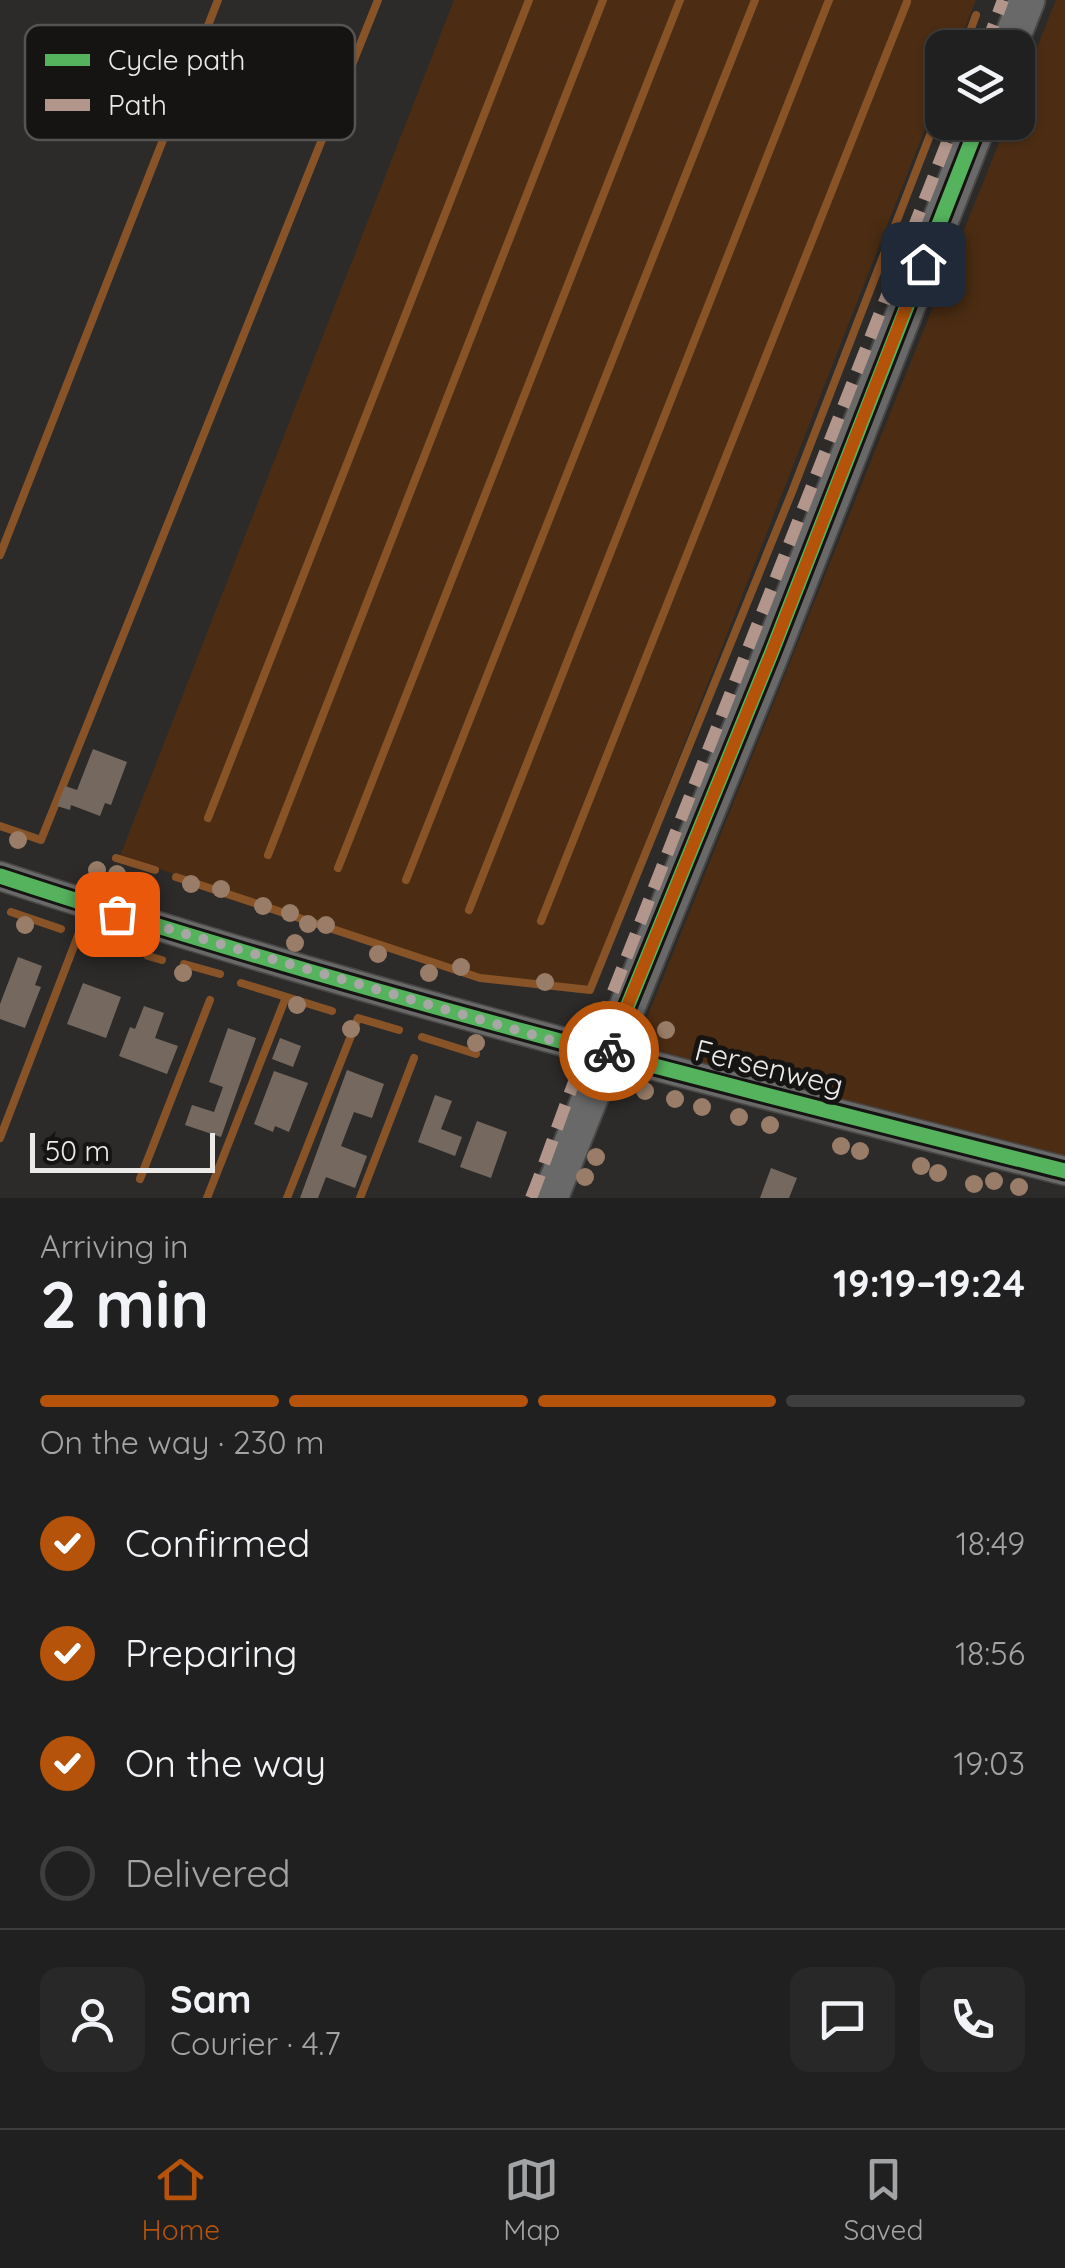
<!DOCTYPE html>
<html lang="en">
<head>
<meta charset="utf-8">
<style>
  body { margin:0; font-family:Quicksand,sans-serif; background:#292829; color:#f1f3f6; height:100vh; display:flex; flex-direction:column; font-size:38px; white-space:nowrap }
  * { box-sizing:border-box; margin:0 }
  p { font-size:32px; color:#a2a3a5 }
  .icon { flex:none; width:55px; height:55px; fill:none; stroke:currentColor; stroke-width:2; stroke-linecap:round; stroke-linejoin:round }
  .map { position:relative; height:1198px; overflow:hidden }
  .side { display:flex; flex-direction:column; background:#212020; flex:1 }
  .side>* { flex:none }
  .controls { position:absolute; left:925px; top:30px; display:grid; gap:20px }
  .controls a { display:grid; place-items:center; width:110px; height:110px; border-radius:20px; background:#212020; box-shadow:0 2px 8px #0004,0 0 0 2px #3e3e3e; font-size:50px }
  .scale { position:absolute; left:30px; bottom:25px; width:185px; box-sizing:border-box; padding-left:10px; border:5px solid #eceae9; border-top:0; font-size:28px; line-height:35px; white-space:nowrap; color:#eceae9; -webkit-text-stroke:8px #151413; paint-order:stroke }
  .pin { position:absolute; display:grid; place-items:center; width:85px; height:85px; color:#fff; margin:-42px; border-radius:20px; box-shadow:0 5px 15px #0006 }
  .courier { position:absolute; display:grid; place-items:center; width:100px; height:100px; margin:-50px; border:8px solid #b45309; border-radius:50%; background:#fff; color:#222; box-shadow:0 2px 12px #0007 }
  .head em { font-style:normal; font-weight:700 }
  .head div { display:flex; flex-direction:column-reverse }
  .head { display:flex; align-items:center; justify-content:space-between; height:170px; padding:0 40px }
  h1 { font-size:65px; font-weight:700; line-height:75px }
  .bar { display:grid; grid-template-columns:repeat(4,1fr); gap:15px 10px; align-content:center; height:120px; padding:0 40px }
  .bar i { height:12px; border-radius:8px; background:#3e3e3e }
  .bar .on { background:#b45309 }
  .bar p { grid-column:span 4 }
  .line { display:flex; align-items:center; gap:25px; padding:0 40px; border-top:2px solid #3e3e3e }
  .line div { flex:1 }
  .round { display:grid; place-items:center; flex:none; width:105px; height:105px; border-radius:20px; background:#292829 }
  ol { padding:0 40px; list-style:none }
  li { display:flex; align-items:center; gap:30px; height:110px }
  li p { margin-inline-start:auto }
  li .icon { padding:10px; border-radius:50%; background:#b45309; color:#fff; stroke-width:4 }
  li:last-child { color:#a2a3a5 }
  li i { width:55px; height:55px; border:5px solid #3e3e3e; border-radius:50% }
  .menu { display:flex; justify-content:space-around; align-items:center; height:140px; border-top:2px solid #3e3e3e; background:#212020; font-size:28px; color:#a2a3a5 }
  .menu a { display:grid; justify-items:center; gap:5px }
  .menu .on { color:#b45309 }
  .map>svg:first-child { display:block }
</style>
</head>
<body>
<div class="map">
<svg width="1065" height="1198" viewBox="0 0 1065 1198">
  <rect width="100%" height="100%" fill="#2c2b2a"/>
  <g fill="#4c2d13">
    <path d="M454 0H976L957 47 942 48V85L589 987 479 975 120 856Z"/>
    <path d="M1056 0H1065V1160L634 1050 1007 123 1018 122V95Z"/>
  </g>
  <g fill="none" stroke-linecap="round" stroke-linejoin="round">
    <g stroke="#895328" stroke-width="8">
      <path d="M964 48 976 15"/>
      <path d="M0 555 218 0"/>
      <path d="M208 818 529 0"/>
      <path d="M0 826 41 840 378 0"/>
      <path d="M268 855 603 0"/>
      <path d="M116 858 155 870"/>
      <path d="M338 868 680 0"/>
      <path d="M176 877 480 978 590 990 792 492 942 104"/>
      <path d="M406 880 755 0"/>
      <path d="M469 910 829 0"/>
      <path d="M11 912 61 929"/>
      <path d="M541 921 907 2"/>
      <path d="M99 939 133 950"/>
      <path d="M148 956 162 960"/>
      <path d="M184 964 220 974"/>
      <path d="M241 983 332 1011"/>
      <path d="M422 1037 476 1054"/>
      <path d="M0 1138 79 933"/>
      <path d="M140 1179 210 1000"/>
      <path d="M207 1198 286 997"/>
      <path d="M287 1198 358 1018 399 1030"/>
      <path d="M360 1198 414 1058"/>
    </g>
  </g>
  <g fill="#75695f">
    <path d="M93 749 127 762 111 805 105 803 100 816 71 805 70 810 57 806 65 786 77 790Z"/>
    <path d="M18 957 42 966 35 985 41 987 25 1028 0 1019V1004Z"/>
    <path d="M83 983 121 997 106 1038 67 1024Z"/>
    <path d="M144 1006 164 1013 155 1038 178 1046 167 1074 119 1056 130 1027 135 1029Z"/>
    <path d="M228 1028 256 1038 221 1137 185 1125 192 1105 214 1112 223 1087 209 1082Z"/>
    <path d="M280 1038 301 1046 293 1067 272 1059Z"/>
    <path d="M347 1070 384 1084 372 1118 354 1112 341 1146 367 1156 355 1188 326 1177 318 1198H300Z"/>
    <path d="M274 1071 308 1083 289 1132 275 1126 273 1132 254 1124Z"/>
    <path d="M435 1095 452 1101 441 1129 462 1137 455 1156 418 1142Z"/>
    <path d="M477 1121 507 1132 491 1178 460 1167Z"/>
    <path d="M771 1168 797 1178 789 1198H760Z"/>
  </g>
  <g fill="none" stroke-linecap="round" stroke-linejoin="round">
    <g stroke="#484746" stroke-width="31">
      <path id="minor" d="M0 876C350 991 708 1081 1065 1171"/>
    </g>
    <g stroke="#484746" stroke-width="39">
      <g id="tertiary">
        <path d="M1008 48 1027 0"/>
        <path d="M623 1017 771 654 979 122"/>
        <path d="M550 1198 607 1055"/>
      </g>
    </g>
    <g stroke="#484746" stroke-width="41">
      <path id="secondary" d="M607 1055 623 1017"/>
    </g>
    <use href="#minor" stroke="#6a6969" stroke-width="28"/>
    <use href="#tertiary" stroke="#6a6969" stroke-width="35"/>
    <use href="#secondary" stroke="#6a6969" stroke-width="38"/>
    <g stroke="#b2968c" stroke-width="12" stroke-dasharray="25 12" stroke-linecap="butt">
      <path d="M985 48 1003 0"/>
      <path d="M531 1198C556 1135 576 1067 607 1007L955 122"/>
    </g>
    <g stroke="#151413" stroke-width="21">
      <g id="cycleway">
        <path d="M0 876C350 991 708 1081 1065 1171"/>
        <path d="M623 1017 771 654 979 122"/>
      </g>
    </g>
    <use href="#cycleway" stroke="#56b35d" stroke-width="15"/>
  </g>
  <g fill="#997d68">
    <circle cx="18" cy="840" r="9"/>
    <circle cx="97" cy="870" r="9"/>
    <circle cx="117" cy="874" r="9"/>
    <circle cx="191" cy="884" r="9"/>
    <circle cx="221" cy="889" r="9"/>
    <circle cx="263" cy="906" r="9"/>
    <circle cx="290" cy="913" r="9"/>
    <circle cx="308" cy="924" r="9"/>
    <circle cx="25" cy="925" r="9"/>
    <circle cx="326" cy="925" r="9"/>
    <circle cx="295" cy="943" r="9"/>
    <circle cx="378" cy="954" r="9"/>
    <circle cx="461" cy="967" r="9"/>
    <circle cx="183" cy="973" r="9"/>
    <circle cx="429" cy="973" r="9"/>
    <circle cx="545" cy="982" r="9"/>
    <circle cx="297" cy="1005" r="9"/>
    <circle cx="351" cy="1029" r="9"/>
    <circle cx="666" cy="1030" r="9"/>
    <circle cx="476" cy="1043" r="9"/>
    <circle cx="645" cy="1091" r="9"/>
    <circle cx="675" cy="1099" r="9"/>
    <circle cx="702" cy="1107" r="9"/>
    <circle cx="739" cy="1117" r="9"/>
    <circle cx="770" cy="1125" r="9"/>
    <circle cx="841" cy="1146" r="9"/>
    <circle cx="860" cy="1151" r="9"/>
    <circle cx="596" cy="1157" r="9"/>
    <circle cx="921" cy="1166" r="9"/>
    <circle cx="938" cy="1173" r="9"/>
    <circle cx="585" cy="1177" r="9"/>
    <circle cx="994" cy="1181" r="9"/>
    <circle cx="974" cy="1184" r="9"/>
    <circle cx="1019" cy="1187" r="9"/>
  </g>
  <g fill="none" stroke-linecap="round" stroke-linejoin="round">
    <path stroke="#a9a7a6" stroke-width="10" stroke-dasharray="0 18" d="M117 914 585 1050 607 1055 609 1051"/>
    <path stroke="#b45309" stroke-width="12" d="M609 1051 771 654 923 264"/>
  </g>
  <g text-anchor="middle" stroke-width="10" stroke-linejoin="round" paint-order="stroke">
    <g font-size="30" fill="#eceae9" stroke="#151413">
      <text transform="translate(769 1068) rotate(14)" y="10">Fersenweg</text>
    </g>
  </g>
  <rect x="25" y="25" width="330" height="115" rx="15" fill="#151413" stroke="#565453" stroke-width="2.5"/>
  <rect x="45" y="54" width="45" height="12" fill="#56b35d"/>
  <rect x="45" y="99" width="45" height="12" fill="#b2968c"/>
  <g font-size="28" fill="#eceae9">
    <text x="108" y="70">Cycle path</text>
    <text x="108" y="115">Path</text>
  </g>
</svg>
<div class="controls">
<a><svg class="icon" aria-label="layers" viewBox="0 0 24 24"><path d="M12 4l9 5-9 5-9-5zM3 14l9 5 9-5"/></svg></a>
</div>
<div class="scale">50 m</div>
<div class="pin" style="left:117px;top:914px;background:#ea580c"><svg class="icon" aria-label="bag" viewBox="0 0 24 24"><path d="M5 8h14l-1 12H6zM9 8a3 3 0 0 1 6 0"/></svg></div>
<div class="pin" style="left:923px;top:264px;background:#1f2937"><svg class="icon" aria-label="home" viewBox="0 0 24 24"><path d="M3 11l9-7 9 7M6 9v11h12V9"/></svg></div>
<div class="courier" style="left:609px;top:1051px"><svg class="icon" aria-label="bike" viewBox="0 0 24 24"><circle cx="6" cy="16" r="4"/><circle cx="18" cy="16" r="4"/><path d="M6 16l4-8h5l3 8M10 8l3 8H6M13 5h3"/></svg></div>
</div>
<section class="side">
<div class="head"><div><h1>2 min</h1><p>Arriving in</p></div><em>19:19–19:24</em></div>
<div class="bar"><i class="on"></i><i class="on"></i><i class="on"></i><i></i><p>On the way · 230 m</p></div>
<ol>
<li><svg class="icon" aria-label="check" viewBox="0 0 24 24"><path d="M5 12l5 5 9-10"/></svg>Confirmed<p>18:49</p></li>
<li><svg class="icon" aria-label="check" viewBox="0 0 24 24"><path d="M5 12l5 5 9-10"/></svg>Preparing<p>18:56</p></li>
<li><svg class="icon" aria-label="check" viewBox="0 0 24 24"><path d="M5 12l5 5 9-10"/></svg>On the way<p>19:03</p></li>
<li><i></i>Delivered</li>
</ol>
<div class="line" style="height:180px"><a class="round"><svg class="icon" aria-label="person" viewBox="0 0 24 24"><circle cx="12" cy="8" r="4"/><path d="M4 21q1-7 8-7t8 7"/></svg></a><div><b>Sam</b><p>Courier · 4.7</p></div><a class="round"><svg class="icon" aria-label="chat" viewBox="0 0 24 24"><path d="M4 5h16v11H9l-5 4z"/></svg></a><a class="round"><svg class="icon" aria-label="phone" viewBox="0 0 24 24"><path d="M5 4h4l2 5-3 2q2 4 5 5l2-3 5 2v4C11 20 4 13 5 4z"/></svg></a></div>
</section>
<nav class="menu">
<a class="on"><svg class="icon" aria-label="home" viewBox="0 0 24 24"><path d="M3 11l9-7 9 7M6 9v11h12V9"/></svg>Home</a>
<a><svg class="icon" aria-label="map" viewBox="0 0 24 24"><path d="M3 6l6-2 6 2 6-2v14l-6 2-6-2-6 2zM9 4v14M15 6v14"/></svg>Map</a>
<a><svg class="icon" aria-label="saved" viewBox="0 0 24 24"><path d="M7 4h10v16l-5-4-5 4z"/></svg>Saved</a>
</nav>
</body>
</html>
